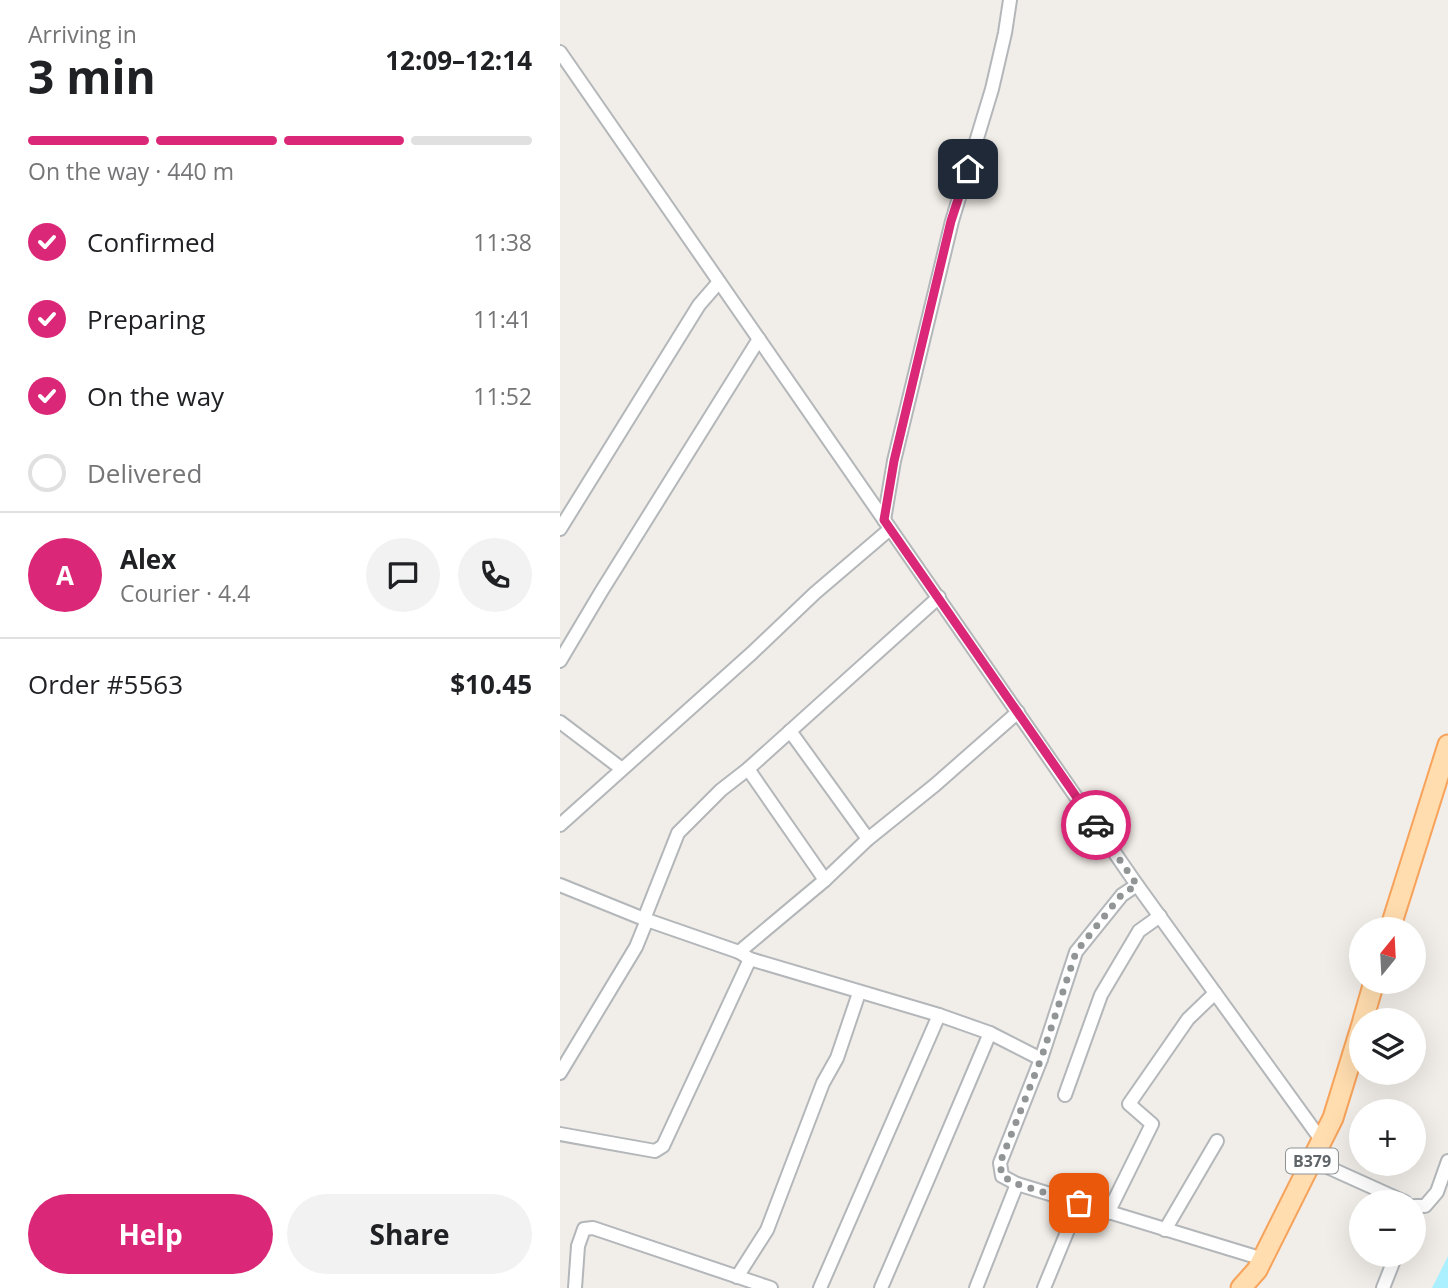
<!DOCTYPE html>
<html lang="en">
<head>
<meta charset="utf-8">
<style>
  body { margin:0; font-family:"Open Sans",sans-serif; background:#f2f2f2; color:#202124; height:100vh; display:flex; flex-direction:column; font-size:26px; white-space:nowrap }
  * { box-sizing:border-box; margin:0 }
  p { font-size:23px; color:#757577 }
  .icon { flex:none; width:38px; height:38px; fill:none; stroke:currentColor; stroke-width:2; stroke-linecap:round; stroke-linejoin:round }
  .map { position:relative; flex:1; overflow:hidden }
  .sheet { display:flex; flex-direction:column; background:#fff; width:560px }
  .sheet>* { flex:none }
  .needle { width:46px; rotate:18deg }
  .buttons { position:absolute; left:789px; top:917px; display:grid; gap:14px }
  .buttons a { display:grid; place-items:center; width:77px; height:77px; border-radius:50%; background:#fff; box-shadow:0 7px 28px #0002; font-size:35px }
  .pin { position:absolute; display:grid; place-items:center; width:60px; height:60px; color:#fff; margin:-30px; border-radius:14px; box-shadow:0 4px 10px #0006 }
  .courier { position:absolute; display:grid; place-items:center; width:70px; height:70px; margin:-35px; border:5px solid #db2777; border-radius:50%; background:#fff; color:#222; box-shadow:0 2px 9px #0007 }
  .overview em { font-style:normal; font-weight:700 }
  .overview div { display:flex; flex-direction:column-reverse }
  .overview { display:flex; align-items:center; justify-content:space-between; height:119px; padding:0 28px }
  h1 { font-size:46px; font-weight:700; line-height:52px }
  .bar { display:grid; grid-template-columns:repeat(4,1fr); gap:10px 7px; align-content:center; height:84px; padding:0 28px }
  .bar i { height:9px; border-radius:5px; background:#e0e0e0 }
  .bar .active { background:#db2777 }
  .bar p { grid-column:span 4 }
  .line { display:flex; align-items:center; gap:18px; padding:0 28px; border-top:2px solid #e0e0e0 }
  .line div { flex:1 }
  .round { display:grid; place-items:center; flex:none; width:74px; height:74px; border-radius:37px; background:#f2f2f2 }
  ol { padding:0 28px; list-style:none }
  li { display:flex; align-items:center; gap:21px; height:77px }
  li p { margin-inline-start:auto }
  li .icon { padding:7px; border-radius:50%; background:#db2777; color:#fff; stroke-width:4 }
  li:last-child { color:#757577 }
  li i { width:38px; height:38px; border:4px solid #e0e0e0; border-radius:50% }
  .cta { display:flex; gap:14px; margin-top:auto; padding:14px 28px }
  .cta a { flex:1; height:80px; border-radius:42px; background:#db2777; color:#fff; font-size:28px; font-weight:700; line-height:80px; text-align:center }
  .cta a+a { background:#f2f2f2; color:#202124 }
  main { display:flex; flex:1; min-height:0 }
  .map>svg:first-child { display:block }
</style>
</head>
<body>
<main>
<section class="sheet">
<div class="overview"><div><h1>3 min</h1><p>Arriving in</p></div><em>12:09–12:14</em></div>
<div class="bar"><i class="active"></i><i class="active"></i><i class="active"></i><i></i><p>On the way · 440 m</p></div>
<ol>
<li><svg class="icon" aria-label="check" viewBox="0 0 24 24"><path d="M5 12l5 5 9-10"/></svg>Confirmed<p>11:38</p></li>
<li><svg class="icon" aria-label="check" viewBox="0 0 24 24"><path d="M5 12l5 5 9-10"/></svg>Preparing<p>11:41</p></li>
<li><svg class="icon" aria-label="check" viewBox="0 0 24 24"><path d="M5 12l5 5 9-10"/></svg>On the way<p>11:52</p></li>
<li><i></i>Delivered</li>
</ol>
<div class="line" style="height:126px"><b class="round" style="background:#db2777;color:#fff">A</b><div><b>Alex</b><p>Courier · 4.4</p></div><a class="round"><svg class="icon" aria-label="chat" viewBox="0 0 24 24"><path d="M4 5h16v11H9l-5 4z"/></svg></a><a class="round"><svg class="icon" aria-label="phone" viewBox="0 0 24 24"><path d="M5 4h4l2 5-3 2q2 4 5 5l2-3 5 2v4C11 20 4 13 5 4z"/></svg></a></div>
<div class="line" style="height:91px"><div>Order #5563</div><b>$10.45</b></div>
<div class="cta"><a>Help</a><a>Share</a></div>
</section>
<div class="map">
<svg width="888" height="1288" viewBox="0 0 888 1288">
  <rect width="100%" height="100%" fill="#f1ede8"/>
  <path fill="#aaf0ff" d="M888 1256V1288H872Z"/>
  <g fill="none" stroke-linecap="round" stroke-linejoin="round">
    <g stroke="#b3b7ba" stroke-width="16">
      <g id="street">
        <path d="M0 52 577 885 762 1141"/>
        <path d="M324 520 334 461 392 221 432 89 445 33 450 0"/>
        <path d="M0 529 139 305 159 282"/>
        <path d="M0 661 41 592 199 339"/>
        <path d="M0 722 62 769"/>
        <path d="M230 731 308 839"/>
        <path d="M188 769 265 880"/>
        <path d="M0 825 192 653 255 593 330 529"/>
        <path d="M0 885 84 919 179 952 190 959 379 1015 430 1033 481 1059"/>
        <path d="M577 885 562 895 516 952 481 1059 440 1163 442 1176 457 1184 703 1259"/>
        <path d="M84 919 118 833 161 790 188 769 379 597"/>
        <path d="M179 952 265 880 308 839 375 785 458 712"/>
        <path d="M0 1073 76 947 87 920"/>
        <path d="M505 1095 541 995 579 931 600 916"/>
        <path d="M0 1134 95 1151 103 1146 190 959"/>
        <path d="M752 1160 845 1202"/>
        <path d="M854 1206H865L877 1192 888 1161"/>
        <path d="M548 1213 592 1124 569 1104 628 1019 655 993"/>
        <path d="M605 1230 657 1141"/>
        <path d="M177 1277 207 1230 263 1083 277 1058 299 993"/>
        <path d="M15 1288 18 1246 24 1229 33 1228 211 1288"/>
        <path d="M260 1288 379 1015"/>
        <path d="M321 1288 368 1179 430 1033"/>
        <path d="M416 1288 457 1184"/>
        <path d="M484 1288 519 1203"/>
        <path d="M823 1288 836 1255"/>
      </g>
    </g>
    <g stroke="#f7a35b" stroke-width="23">
      <g id="primary">
        <path d="M830 929 888 745"/>
        <path d="M803 1020 814 982"/>
        <path d="M681 1288 697 1270 773 1118 802 1024"/>
      </g>
    </g>
    <use href="#street" stroke="#fff" stroke-width="12"/>
    <use href="#primary" stroke="#ffddaf" stroke-width="19"/>
  </g>
  <g fill="none" stroke-linecap="round" stroke-linejoin="round">
    <path stroke="#929595" stroke-width="7" stroke-dasharray="0 12.6" d="M519 1203 457 1184 442 1176 440 1163 481 1059 516 952 562 894 577 885 536 825"/>
    <path stroke="#db2777" stroke-width="9" d="M408 169 391 221 334 461 324 520 536 825"/>
  </g>
  <g text-anchor="middle" stroke-width="7" stroke-linejoin="round" paint-order="stroke">
    <rect fill="#fff" stroke="#8f9395" stroke-width="2" x="726" y="1148.5" width="52" height="25" rx="5"/>
    <g font-size="16" font-weight="bold" fill="#5f6568">
      <text x="752" y="1167">B379</text>
    </g>
  </g>
</svg>
<div class="buttons">
<a><svg class="needle" viewBox="-14 -14 28 28"><path d="M0-13l5 13h-10z" fill="#e53935"/><path d="M0 13l5-13h-10z" fill="#757577"/></svg></a>
<a><svg class="icon" aria-label="layers" viewBox="0 0 24 24"><path d="M12 4l9 5-9 5-9-5zM3 14l9 5 9-5"/></svg></a>
<a>+</a>
<a>−</a>
</div>
<div class="pin" style="left:519px;top:1203px;background:#ea580c"><svg class="icon" aria-label="bag" viewBox="0 0 24 24"><path d="M5 8h14l-1 12H6zM9 8a3 3 0 0 1 6 0"/></svg></div>
<div class="pin" style="left:408px;top:169px;background:#1f2937"><svg class="icon" aria-label="home" viewBox="0 0 24 24"><path d="M3 11l9-7 9 7M6 9v11h12V9"/></svg></div>
<div class="courier" style="left:536px;top:825px"><svg class="icon" aria-label="car" viewBox="0 0 24 24"><path d="M5 17H2v-5l4-1 3-4h7l3 4 3 1v5h-3M9 17h6M6 11h13"/><circle cx="7" cy="17" r="2"/><circle cx="17" cy="17" r="2"/></svg></div>
</div>
</main>
</body>
</html>
